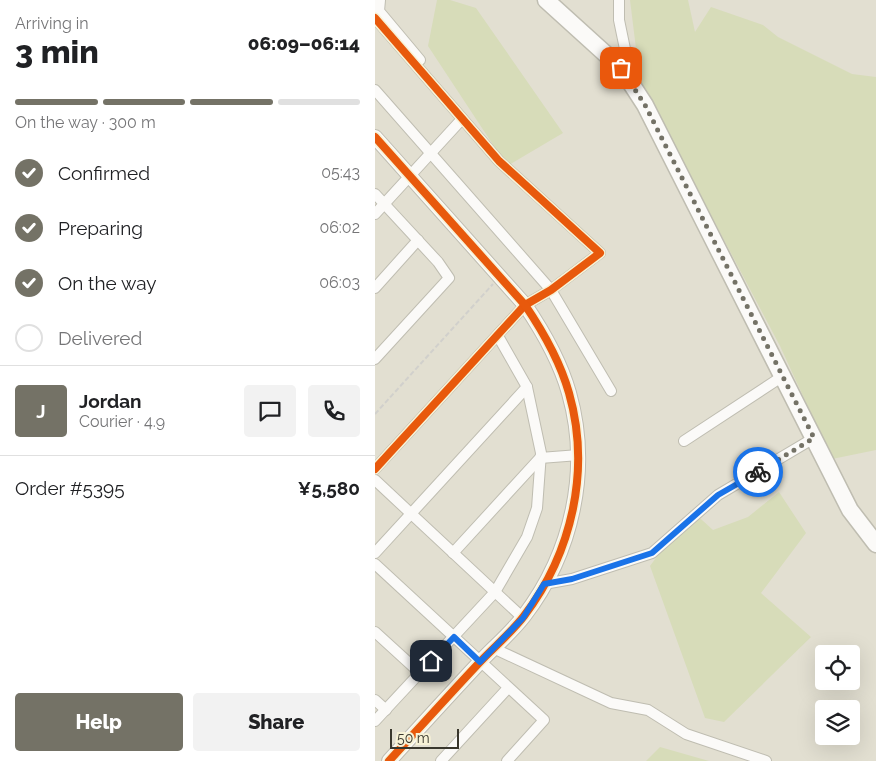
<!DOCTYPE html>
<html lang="en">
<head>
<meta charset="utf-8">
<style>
  body { margin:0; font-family:Raleway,sans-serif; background:#f2f2f2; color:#202124; height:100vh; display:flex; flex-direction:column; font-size:19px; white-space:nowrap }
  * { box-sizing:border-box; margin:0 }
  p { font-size:16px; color:#757577 }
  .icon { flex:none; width:28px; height:28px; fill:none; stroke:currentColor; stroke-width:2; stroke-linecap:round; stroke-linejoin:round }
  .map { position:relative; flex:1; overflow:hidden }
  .sheet { display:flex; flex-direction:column; background:#fff; width:375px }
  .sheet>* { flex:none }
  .tools { position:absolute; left:440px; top:645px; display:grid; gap:10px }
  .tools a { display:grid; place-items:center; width:45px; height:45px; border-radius:5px; background:#fff; box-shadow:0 5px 20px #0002; font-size:25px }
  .scale { position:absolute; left:15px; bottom:12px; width:69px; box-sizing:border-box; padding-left:5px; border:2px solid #39372d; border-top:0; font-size:14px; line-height:18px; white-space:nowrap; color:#39372d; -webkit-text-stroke:4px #f7f2d6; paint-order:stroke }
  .pin { position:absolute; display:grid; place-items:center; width:42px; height:42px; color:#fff; margin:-21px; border-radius:10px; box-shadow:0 2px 8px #0006 }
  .courier { position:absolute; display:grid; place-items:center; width:50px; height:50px; margin:-25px; border:4px solid #1a73e8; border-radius:50%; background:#fff; color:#222; box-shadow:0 1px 6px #0007 }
  .headline em { font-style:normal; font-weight:800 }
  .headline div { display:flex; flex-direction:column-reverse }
  .headline { display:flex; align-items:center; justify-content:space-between; height:85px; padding:0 15px }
  h1 { font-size:32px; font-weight:800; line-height:38px }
  .bar { display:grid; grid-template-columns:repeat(4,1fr); gap:8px 5px; align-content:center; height:60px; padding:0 15px }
  .bar i { height:6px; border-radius:4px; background:#e0e0e0 }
  .bar .active { background:#747266 }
  .bar p { grid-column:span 4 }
  .line { display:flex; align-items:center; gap:12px; padding:0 15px; border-top:1px solid #e0e0e0 }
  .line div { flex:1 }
  .round { display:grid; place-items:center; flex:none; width:52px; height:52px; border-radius:5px; background:#f2f2f2 }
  ol { padding:0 15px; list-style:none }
  li { display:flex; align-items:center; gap:15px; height:55px }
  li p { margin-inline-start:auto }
  li .icon { padding:5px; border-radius:50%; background:#747266; color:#fff; stroke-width:4 }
  li:last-child { color:#757577 }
  li i { width:28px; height:28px; border:2px solid #e0e0e0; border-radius:50% }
  .cta { display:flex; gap:10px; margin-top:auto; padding:10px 15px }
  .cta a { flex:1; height:58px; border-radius:5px; background:#747266; color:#fff; font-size:20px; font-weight:800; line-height:58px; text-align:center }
  .cta a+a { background:#f2f2f2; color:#202124 }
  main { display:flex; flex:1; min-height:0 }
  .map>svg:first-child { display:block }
</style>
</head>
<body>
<main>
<section class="sheet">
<div class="headline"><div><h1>3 min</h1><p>Arriving in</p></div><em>06:09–06:14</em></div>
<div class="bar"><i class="active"></i><i class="active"></i><i class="active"></i><i></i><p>On the way · 300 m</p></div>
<ol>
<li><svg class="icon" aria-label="check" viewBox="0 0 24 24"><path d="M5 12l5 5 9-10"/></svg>Confirmed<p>05:43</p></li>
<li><svg class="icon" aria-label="check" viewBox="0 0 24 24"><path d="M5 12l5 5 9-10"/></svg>Preparing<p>06:02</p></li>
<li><svg class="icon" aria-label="check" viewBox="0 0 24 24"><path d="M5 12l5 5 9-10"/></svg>On the way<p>06:03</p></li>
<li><i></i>Delivered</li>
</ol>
<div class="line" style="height:90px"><b class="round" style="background:#747266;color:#fff">J</b><div><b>Jordan</b><p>Courier · 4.9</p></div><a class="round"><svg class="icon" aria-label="chat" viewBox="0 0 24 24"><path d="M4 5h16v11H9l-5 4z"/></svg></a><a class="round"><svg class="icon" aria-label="phone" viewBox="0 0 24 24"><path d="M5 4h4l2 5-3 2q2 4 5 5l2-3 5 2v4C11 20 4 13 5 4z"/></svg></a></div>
<div class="line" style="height:65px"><div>Order #5395</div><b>¥5,580</b></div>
<div class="cta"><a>Help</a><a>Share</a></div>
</section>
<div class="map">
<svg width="501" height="761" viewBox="0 0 501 761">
  <rect width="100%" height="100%" fill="#e2dfd1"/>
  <g fill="#d7dcb9">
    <path d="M62 0H75L101 8 188 133 132 166 53 46Z"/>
    <path d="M255 0H313L320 32 336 7 388 25 403 37 477 74 501 77V450L457 459 405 346 265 81Z"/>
    <path d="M404 492 431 533 386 593 436 637 349 722 330 718 275 566 316 510 338 530 373 517Z"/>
    <path d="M285 747 334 761H271Z"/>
  </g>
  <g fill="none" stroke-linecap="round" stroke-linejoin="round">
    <g stroke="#bfbdb1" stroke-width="12">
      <g id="minor">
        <path d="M5 0 4 11 45 60"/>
        <path d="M244 0V20L256 78"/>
        <path d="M0 18 124 161 225 253 176 290 150 305 0 469"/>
        <path d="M0 90 176 290 236 391"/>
        <path d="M0 194 63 262 74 278 0 359"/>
        <path d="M0 214 87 119"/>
        <path d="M0 288 43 240"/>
        <path d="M309 441 408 376"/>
        <path d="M0 480 148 618"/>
        <path d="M0 553 152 387"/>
        <path d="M78 553 165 458 204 455"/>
        <path d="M0 564 169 720 132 761"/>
        <path d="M169 584 197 579 277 553 343 495 439 438"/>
        <path d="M0 632 45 673"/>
        <path d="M118 648 236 703 273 710 311 734 391 761"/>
        <path d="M0 700 11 710"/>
        <path d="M0 721 120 592 152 537 162 508 166 453 152 387 123 336"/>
        <path d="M66 761 133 688"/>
      </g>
    </g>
    <g stroke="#bfbdb1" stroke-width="16">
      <path id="tertiary" d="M0 137 150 305C169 333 185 361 194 393 216 470 197 553 149 616 136 633 119 647 104 663 74 695 44 728 14 761"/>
    </g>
    <g stroke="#bfbdb1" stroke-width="19">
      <path id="primary" d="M171 0 246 68 270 105 475 510 501 544"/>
    </g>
    <path stroke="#d1d0cc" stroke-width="2" stroke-dasharray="5 2.5" stroke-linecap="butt" d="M0 414 118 284"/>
    <use href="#minor" stroke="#fbfaf8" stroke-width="10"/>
    <use href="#tertiary" stroke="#fbfaf8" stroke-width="14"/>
    <use href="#primary" stroke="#fbfaf8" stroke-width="16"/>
    <g stroke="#f7f2d6" stroke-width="11">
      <g id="cycleway">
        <path d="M0 18 124 161 225 253 176 290 150 305 0 469"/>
        <path d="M0 137 150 305C169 333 185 361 194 393 216 470 197 553 149 616 136 633 119 647 104 663 74 695 44 728 14 761"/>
      </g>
    </g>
    <use href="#cycleway" stroke="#e8590c" stroke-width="8"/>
  </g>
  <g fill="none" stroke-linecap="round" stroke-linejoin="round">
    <path stroke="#747266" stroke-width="5" stroke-dasharray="0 9" d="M246 68 270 105 439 438 383 472"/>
    <path stroke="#1a73e8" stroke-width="6" d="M56 661 79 637 105 662 148 618 169 584 197 579 277 553 343 495 383 472"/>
  </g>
</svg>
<div class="tools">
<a><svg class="icon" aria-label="locate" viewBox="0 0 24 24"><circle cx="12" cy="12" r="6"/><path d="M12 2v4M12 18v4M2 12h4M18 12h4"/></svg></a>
<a><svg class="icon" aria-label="layers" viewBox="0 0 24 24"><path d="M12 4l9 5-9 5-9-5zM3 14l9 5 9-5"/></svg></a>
</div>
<div class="scale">50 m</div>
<div class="pin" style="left:246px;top:68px;background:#ea580c"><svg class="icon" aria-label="bag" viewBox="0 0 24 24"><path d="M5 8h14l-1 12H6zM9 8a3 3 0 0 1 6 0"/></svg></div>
<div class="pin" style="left:56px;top:661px;background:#1f2937"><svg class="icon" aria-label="home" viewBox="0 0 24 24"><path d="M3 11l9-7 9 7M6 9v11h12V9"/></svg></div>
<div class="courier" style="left:383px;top:472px"><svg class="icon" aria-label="bike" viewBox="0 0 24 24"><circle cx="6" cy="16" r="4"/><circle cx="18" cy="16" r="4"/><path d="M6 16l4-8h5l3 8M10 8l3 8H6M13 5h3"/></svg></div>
</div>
</main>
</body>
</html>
